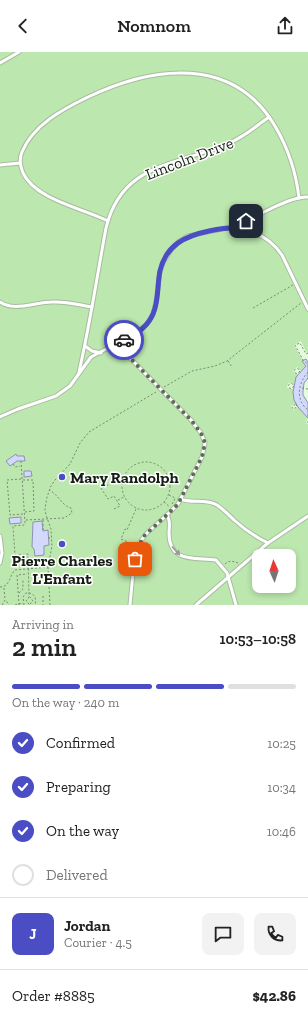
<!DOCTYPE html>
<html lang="en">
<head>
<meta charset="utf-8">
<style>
  body { margin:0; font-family:"Zilla Slab",serif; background:#f2f2f2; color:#222; height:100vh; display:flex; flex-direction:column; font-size:15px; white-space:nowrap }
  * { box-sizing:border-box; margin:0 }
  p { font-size:13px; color:#767676 }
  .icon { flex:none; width:22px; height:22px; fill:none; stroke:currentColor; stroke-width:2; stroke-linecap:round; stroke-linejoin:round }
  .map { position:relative; height:553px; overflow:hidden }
  .drawer { display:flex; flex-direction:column; background:#fff; flex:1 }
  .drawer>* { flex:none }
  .needle { width:26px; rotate:357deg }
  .tools { position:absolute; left:252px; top:497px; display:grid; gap:8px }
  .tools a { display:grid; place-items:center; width:44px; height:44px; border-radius:8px; background:#fff; box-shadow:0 2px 6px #0003; font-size:20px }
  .pin { position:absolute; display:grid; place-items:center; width:34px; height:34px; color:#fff; margin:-17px; border-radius:8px; box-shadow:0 2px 6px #0006 }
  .courier { position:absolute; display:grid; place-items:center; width:40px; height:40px; margin:-20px; border:3px solid #4a4dc3; border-radius:50%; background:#fff; color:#222; box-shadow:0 1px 5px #0007 }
  .headline em { font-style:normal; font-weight:600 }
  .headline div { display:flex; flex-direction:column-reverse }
  .headline { display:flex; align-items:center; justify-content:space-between; height:68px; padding:0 12px }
  h1 { font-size:26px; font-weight:600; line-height:30px }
  .bar { display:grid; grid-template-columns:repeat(4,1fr); gap:6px 4px; align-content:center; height:48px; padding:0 12px }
  .bar i { height:5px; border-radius:3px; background:#e0e0e0 }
  .bar .selected { background:#4a4dc3 }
  .bar p { grid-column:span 4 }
  .line { display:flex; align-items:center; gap:10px; padding:0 12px; border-top:1px solid #e0e0e0 }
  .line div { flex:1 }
  .round { display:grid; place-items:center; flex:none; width:42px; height:42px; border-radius:8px; background:#f2f2f2 }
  ol { padding:0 12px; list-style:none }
  li { display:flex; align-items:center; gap:12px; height:44px }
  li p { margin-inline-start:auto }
  li .icon { padding:4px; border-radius:50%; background:#4a4dc3; color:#fff; stroke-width:4 }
  li:last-child { color:#767676 }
  li i { width:22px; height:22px; border:2px solid #e0e0e0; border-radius:50% }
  header { display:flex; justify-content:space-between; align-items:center; height:52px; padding:0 12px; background:#fff; font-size:18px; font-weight:600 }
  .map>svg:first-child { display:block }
</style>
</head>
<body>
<header><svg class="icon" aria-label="back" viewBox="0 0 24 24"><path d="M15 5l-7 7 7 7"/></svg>Nomnom<svg class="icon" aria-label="share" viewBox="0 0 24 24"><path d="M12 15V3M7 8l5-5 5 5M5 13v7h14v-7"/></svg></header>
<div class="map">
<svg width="308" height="553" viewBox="0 0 308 553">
  <rect width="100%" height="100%" fill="#e4fcdc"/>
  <path fill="#bce7ae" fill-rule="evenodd" d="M0 0H308V300H306L301 289 294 293 306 314 301 319 297 315 293 319 298 323 294 332 288 331 287 336 293 337 296 352 291 354 293 358 298 355 308 365 306 371 308 372V553H0ZM259 504H289V534H259Z"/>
  <g fill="#d2d9fc" stroke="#8c92b3">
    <path d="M306 307 308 310V326L304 331 303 339V343L308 351V366L298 355 294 348 293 340 296 325 306 314 302 309Z"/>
    <path d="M16 402 17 404H24L25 409H17L10 414 6 409Z"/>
    <path d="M24 419H31L32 424 24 425Z"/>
    <path d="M21 465V471L10 472 9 466Z"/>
    <path d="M42 469 43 479 48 478 49 493 44 494V503L35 504 34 497 32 495 33 470Z"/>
    <path d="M25 504V509L13 510V505Z"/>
  </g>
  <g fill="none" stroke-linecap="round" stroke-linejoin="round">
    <g stroke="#a7bd9f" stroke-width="5">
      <g id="service">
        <path d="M0 11 19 0"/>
        <path d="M0 113 20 111"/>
        <path d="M108 169C82 156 36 148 23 121 20 114 19 107 22 100 33 73 63 57 88 45 153 14 233 3 275 74 288 96 296 120 299 146"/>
        <path d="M240 176C251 165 292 144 308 145"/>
        <path d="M0 250C14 260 35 250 52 250 66 249 79 253 92 255"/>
        <path d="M119 290 129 305 191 368 201 381 205 391 202 405 178 452 170 460 147 481 140 490 134 511 130 553"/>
        <path d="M85 294 92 299 101 301"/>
        <path d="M79 320C90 272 97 224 106 176 122 110 177 114 229 91 244 85 256 74 269 65"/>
        <path d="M0 365 18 357 56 344 70 334 91 305 138 280 147 272 153 262 156 250 160 219 163 211 171 198 178 190 188 184 227 176C250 176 269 184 282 203L308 257"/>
        <path d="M180 447C192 452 205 446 217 453 223 457 229 463 234 468 244 477 255 485 268 491"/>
        <path d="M167 463C171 469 169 475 169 481 169 512 196 505 216 508L227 521 236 553"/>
        <path d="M0 484 2 501 0 511"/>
        <path d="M196 553 268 491 308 464"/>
      </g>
    </g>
    <g stroke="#7a8a75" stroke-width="1" stroke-dasharray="2 2" stroke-linecap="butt">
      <path d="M253 256 293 233"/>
      <path d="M308 301 306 302 300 291 295 293 303 308 308 312"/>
      <path d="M228 309 232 315"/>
      <circle cx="297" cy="319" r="2.5"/>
      <path d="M308 320C298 331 295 348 308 358"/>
      <path d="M307 326 308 327"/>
      <circle cx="291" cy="334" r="2.5"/>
      <path d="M164 335 192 319 215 314 227 309 301 251"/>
      <path d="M302 336 308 337"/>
      <path d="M296 352 297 355 293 357 292 355Z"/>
      <path d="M308 369V371"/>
      <path d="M21 409 25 471 24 473 13 474V475L15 503 28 502 29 545 26 549 30 553"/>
      <circle cx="146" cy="434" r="24"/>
      <path d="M13 412 15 415 20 414"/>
      <path d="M21 427 7 428 10 463 24 462"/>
      <path d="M23 428H33L34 459 25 460"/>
      <path d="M169 443 175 446"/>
      <path d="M118 448 124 445"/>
      <path d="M164 450 170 455"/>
      <path d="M172 452 175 447"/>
      <path d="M114 457 120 454 114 444 108 447 101 436 117 429H121"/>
      <path d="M26 468 64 466 72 461 71 456C62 454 58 442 49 438"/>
      <path d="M43 468V479"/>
      <path d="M48 486H51"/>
      <path d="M128 491C123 501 123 508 128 518"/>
      <path d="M134 493 121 487 125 477 127 478 136 457"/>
      <path d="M225 512C229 508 233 509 238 511"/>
      <path d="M0 535C10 535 9 524 15 518L48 515"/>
      <path d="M4 536 5 548"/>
      <path d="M19 541 23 537V528"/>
      <path d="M43 544V553"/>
      <path d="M30 552 33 549 30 545"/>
      <path d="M2 553 5 548 7 550 9 553"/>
      <path d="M15 553 23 551"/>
      <path d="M19 553 17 523 27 522"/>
      <path d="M24 553 23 545 26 541C34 540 37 546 35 553"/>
      <path d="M50 553 48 515 52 494 51 477 46 463 45 457 47 445 51 434 55 428 70 412 80 391 89 380 156 340"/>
    </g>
    <use href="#service" stroke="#fff" stroke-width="3"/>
  </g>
  <defs><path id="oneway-solid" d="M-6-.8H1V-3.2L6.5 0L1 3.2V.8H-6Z"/></defs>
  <use fill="#969994" href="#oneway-solid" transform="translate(176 499) rotate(48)"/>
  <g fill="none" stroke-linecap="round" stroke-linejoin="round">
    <path stroke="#5d6b59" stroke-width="4" stroke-dasharray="0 7.2" d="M124 288 119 290 129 305 191 368 201 381 205 391 202 405 178 452 170 460 144 484 138 495 135 507"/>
    <path stroke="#4a4dc3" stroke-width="5" d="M124 288C135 283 148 274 153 262 159 249 157 233 160 219 166 193 185 184 209 179 219 177 229 175 240 176L246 169"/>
  </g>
  <g fill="#4a4dc3" stroke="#fff" stroke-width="1.5">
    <circle cx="62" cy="425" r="4"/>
    <circle cx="62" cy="492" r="4"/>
  </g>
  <g text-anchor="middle" stroke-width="3" stroke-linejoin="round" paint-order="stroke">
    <g font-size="16" fill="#151d12" stroke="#fff">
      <text transform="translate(189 106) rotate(-21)" y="6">Lincoln Drive</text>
    </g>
    <g font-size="16" font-weight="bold" fill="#151d12" stroke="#fff" text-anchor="start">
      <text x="70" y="431">Mary Randolph</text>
      <text x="62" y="514" text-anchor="middle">Pierre Charles<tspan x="62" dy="18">L'Enfant</tspan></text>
    </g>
  </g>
</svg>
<div class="tools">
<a><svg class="needle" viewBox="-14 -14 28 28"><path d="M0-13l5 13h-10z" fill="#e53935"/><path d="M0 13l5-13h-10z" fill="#767676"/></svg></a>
</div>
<div class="pin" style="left:135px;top:507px;background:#ea580c"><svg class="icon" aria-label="bag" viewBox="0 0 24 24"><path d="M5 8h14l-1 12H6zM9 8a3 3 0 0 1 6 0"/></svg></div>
<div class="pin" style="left:246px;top:169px;background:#1f2937"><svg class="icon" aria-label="home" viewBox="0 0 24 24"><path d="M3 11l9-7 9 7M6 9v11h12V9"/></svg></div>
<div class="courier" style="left:124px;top:288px"><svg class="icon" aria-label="car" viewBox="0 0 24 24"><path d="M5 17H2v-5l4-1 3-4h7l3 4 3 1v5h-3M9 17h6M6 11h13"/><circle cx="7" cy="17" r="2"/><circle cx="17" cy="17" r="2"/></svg></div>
</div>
<section class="drawer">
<div class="headline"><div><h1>2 min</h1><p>Arriving in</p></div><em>10:53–10:58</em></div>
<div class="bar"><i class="selected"></i><i class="selected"></i><i class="selected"></i><i></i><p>On the way · 240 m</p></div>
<ol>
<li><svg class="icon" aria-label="check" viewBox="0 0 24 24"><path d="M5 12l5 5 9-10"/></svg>Confirmed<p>10:25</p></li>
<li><svg class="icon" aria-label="check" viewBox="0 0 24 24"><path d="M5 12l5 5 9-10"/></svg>Preparing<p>10:34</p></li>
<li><svg class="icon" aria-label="check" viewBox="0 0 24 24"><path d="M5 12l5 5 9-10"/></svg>On the way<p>10:46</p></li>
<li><i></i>Delivered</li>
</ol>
<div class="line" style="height:72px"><b class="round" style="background:#4a4dc3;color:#fff">J</b><div><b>Jordan</b><p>Courier · 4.5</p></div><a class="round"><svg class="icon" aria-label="chat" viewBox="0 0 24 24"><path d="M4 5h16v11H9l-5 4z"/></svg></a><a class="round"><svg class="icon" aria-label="phone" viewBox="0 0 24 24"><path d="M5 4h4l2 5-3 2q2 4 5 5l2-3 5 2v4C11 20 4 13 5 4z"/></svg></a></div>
<div class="line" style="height:52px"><div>Order #8885</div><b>$42.86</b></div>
</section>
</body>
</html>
